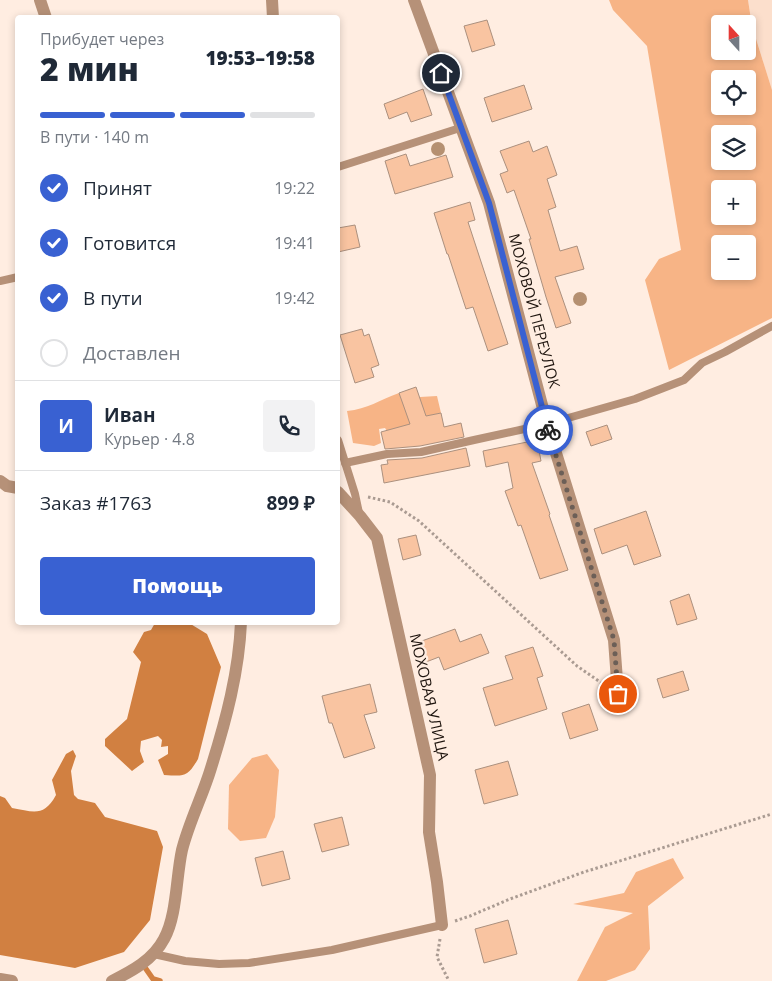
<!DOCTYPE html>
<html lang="ru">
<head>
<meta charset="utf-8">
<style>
  body { margin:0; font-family:"Open Sans",sans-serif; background:#f2f2f3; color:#1f2937; height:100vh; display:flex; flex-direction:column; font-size:19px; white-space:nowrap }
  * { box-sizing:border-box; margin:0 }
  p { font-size:16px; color:#747a83 }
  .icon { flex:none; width:28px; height:28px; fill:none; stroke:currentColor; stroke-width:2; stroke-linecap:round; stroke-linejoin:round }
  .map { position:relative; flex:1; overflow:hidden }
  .sheet { position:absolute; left:15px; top:15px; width:325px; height:610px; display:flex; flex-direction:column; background:#fff; border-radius:5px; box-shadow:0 2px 8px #0003 }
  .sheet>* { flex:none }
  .needle { width:32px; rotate:339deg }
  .fabs { position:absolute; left:711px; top:15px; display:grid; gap:10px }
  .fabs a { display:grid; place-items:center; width:45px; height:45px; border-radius:5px; background:#fff; box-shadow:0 2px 8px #0003; font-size:25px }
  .pin { position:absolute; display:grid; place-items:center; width:42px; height:42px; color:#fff; margin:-21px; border:2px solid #fff; border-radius:50%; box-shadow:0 1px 5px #0007 }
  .courier { position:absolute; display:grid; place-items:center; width:50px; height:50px; margin:-25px; border:4px solid #3961d2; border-radius:50%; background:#fff; color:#222; box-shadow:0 1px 6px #0007 }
  .overview em { font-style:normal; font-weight:800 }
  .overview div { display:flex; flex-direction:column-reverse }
  .overview { display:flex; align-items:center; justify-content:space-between; height:85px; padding:0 25px }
  h1 { font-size:32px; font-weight:800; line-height:38px }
  .bar { display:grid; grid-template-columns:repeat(4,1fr); gap:8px 5px; align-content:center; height:60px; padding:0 25px }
  .bar i { height:6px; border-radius:4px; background:#e0e1e3 }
  .bar .on { background:#3961d2 }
  .bar p { grid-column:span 4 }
  .line { display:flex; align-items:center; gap:12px; padding:0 25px; border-top:1px solid #e0e1e3 }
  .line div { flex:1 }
  .round { display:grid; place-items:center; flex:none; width:52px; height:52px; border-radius:5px; background:#f2f2f3 }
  ol { padding:0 25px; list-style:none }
  li { display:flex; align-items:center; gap:15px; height:55px }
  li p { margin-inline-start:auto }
  li .icon { padding:5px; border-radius:50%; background:#3961d2; color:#fff; stroke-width:4 }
  li:last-child { color:#747a83 }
  li i { width:28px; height:28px; border:2px solid #e0e1e3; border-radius:50% }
  .cta { display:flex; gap:10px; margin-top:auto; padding:10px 25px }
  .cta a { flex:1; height:58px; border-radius:5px; background:#3961d2; color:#fff; font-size:20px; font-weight:800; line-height:58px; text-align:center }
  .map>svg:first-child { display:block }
</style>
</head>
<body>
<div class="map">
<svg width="772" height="981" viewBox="0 0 772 981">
  <rect width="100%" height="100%" fill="#ffede1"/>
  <path fill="#fcdfcc" d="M748 0H772V90L752 26Z"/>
  <g fill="#f7b486" fill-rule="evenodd">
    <path d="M609 0H748L752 26 772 90V318L669 370 645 280 659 259 681 250 647 46 613 10ZM720 24H748V51H720ZM720 79H748V106H720ZM720 134H748V161H720ZM720 189H748V216H720ZM720 244H748V271H720Z"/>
    <path d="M399 393 403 403 420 397 437 396 441 413 428 416 430 422 387 431 385 428 379 429 381 443 374 446 353 443 347 411C368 409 379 400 399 393Z"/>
    <path d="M267 754 279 770 275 817 266 838 240 841 228 829 229 785 252 758Z"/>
    <path d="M673 858 684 878 648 906 650 949 635 970 606 981H577L605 927 633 913 573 904 624 893 636 872Z"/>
  </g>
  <g fill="#d18041">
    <path d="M189 623 207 634 221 667 198 759C187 778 184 776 164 775L158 760 168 754V746L161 747 162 740 158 736 141 741 140 751 144 762 132 771 105 746V739L127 719 141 662 133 652 144 632 151 630 155 623Z"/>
    <path d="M73 750 76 756 71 771 74 795 78 799 95 803 105 817 157 831 163 847 150 920 124 952 75 968 0 955V796L5 798 12 808C34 812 44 817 56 795L52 780 66 754Z"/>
  </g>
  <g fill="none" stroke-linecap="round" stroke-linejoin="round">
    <path stroke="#d18041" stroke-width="5.5" d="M146 969 153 979 160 981"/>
  </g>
  <g fill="#f9c4a1" stroke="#ab907e">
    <path d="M487 20 495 45 472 52 464 26Z"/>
    <path d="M524 85 532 109 492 122 484 98Z"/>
    <path d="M423 89 432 115 411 122 407 112 389 119 384 104Z"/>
    <path d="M529 141 533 152 547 146 557 175 547 179 556 207 548 210 560 251 577 246 584 269 555 277 571 323 556 328 546 297 529 239H531L514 190 507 193 500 174 508 171 500 151Z"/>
    <path d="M406 154 410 166 446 155 453 177 395 194 385 161Z"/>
    <path d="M470 202 475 220 468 222 508 344 488 351 473 307 466 309 448 254H447L434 213Z"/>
    <path d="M355 225 360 247 338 252V228Z"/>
    <path d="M362 329 364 336 369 334 379 365 371 368 374 377 355 383 340 335Z"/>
    <path d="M416 387 426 416 441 413 444 427 461 423 464 437 420 446 385 449 381 432 410 424 399 393Z"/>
    <path d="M607 425 612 439 591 446 586 432Z"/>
    <path d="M537 440 541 461 532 463 550 514 549 515 568 570 540 579 521 525 518 526 505 491 513 488 508 462 486 467 483 451Z"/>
    <path d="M466 448 470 466 384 483 381 465 388 464 387 460 422 458Z"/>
    <path d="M646 511 661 556 634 565 627 545 602 554 594 529Z"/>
    <path d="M416 535 421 555 403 560 398 539Z"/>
    <path d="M689 594 697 619 677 625 670 601Z"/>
    <path d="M455 629 460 642 481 634 489 653 444 670 439 657 426 662 419 642Z"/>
    <path d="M533 647 543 676 537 678 547 709 495 726 483 688 513 679 505 656Z"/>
    <path d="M683 671 689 690 663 698 657 679Z"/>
    <path d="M370 684 377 712 364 715 375 748 344 758 332 723H329L322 696Z"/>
    <path d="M589 704 598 730 570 739 562 713Z"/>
    <path d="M508 761 518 795 484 804 475 770Z"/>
    <path d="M342 817 349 845 322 852 314 824Z"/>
    <path d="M283 851 290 879 262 886 255 858Z"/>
    <path d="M508 920 517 954 484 963 475 929Z"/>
  </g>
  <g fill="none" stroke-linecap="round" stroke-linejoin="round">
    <g stroke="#aa9b92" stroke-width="3" stroke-dasharray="2.5 2.5" stroke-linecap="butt">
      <path d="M368 497 390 502 419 521 577 666 603 684"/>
      <path d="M455 921 470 916 510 899 584 872 772 814"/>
      <path d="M440 939 437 957 449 981"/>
    </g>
    <g stroke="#b69178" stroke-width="8">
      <path d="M338 167 460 128"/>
      <path d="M0 281 18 277"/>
      <path d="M338 440 355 494 359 513"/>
      <path d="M345 463 387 454 421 452 474 440 547 424 635 399 684 380 702 363 725 352 772 326"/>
      <path d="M154 954 185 961 219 964 249 963 332 950 442 925"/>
    </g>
    <g stroke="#b69178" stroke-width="12">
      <path d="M40 0 46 18"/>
      <path d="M272 0 273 18"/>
      <path d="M414 0 489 203 547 424 614 640 618 694"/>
      <path d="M0 481 7 486 18 488"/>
      <path d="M338 492 360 516 377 538 430 775 429 832 437 882 442 925"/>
      <path d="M0 979 12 981"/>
      <path d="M112 981C132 971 153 960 164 939 177 916 176 877 182 850 189 822 203 795 211 768 226 720 239 672 241 622"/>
    </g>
  </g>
  <g fill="#b59071">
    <circle cx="438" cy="149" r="7"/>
    <circle cx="580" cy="299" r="7"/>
  </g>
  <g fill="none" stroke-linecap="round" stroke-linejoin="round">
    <path stroke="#6c5f57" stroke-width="5" stroke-dasharray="0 9" d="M548 430 614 640 618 694"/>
    <path stroke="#3961d2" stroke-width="6" d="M441 73 489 203 548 430"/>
  </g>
  <g text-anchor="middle" stroke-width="4.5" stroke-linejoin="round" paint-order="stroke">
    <g font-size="15" fill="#1d130d" stroke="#ffede1">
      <text transform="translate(534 311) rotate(75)" y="5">МОХОВОЙ ПЕРЕУЛОК</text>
      <text transform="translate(429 697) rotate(77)" y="5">МОХОВАЯ УЛИЦА</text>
    </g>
  </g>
</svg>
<div class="fabs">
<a><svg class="needle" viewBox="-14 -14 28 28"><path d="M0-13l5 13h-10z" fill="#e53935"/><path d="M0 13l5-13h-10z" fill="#747a83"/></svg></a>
<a><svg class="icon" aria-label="locate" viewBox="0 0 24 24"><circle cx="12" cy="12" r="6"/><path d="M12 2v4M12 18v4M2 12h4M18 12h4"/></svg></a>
<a><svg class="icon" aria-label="layers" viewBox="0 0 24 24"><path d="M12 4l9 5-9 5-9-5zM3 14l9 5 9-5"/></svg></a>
<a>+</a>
<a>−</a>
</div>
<div class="pin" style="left:618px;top:694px;background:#ea580c"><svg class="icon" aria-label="bag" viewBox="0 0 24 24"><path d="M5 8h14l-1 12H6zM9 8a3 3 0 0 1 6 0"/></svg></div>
<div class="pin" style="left:441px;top:73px;background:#1f2937"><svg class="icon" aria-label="home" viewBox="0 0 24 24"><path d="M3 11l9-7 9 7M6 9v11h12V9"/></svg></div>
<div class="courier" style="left:548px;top:430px"><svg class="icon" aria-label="bike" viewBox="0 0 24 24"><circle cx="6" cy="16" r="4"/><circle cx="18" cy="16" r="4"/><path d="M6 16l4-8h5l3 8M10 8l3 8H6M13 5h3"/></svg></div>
<section class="sheet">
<div class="overview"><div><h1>2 мин</h1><p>Прибудет через</p></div><em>19:53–19:58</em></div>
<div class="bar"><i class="on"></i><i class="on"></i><i class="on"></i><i></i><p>В пути · 140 m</p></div>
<ol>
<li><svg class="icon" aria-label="check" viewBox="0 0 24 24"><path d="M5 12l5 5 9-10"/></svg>Принят<p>19:22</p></li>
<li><svg class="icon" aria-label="check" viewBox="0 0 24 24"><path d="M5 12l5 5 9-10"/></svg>Готовится<p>19:41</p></li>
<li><svg class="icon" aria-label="check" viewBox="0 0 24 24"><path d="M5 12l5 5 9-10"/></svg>В пути<p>19:42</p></li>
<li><i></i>Доставлен</li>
</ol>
<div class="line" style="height:90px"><b class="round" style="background:#3961d2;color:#fff">И</b><div><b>Иван</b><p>Курьер · 4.8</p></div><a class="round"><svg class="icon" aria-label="phone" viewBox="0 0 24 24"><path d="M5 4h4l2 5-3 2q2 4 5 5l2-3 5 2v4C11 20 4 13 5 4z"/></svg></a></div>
<div class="line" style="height:65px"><div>Заказ #1763</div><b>899 ₽</b></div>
<div class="cta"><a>Помощь</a></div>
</section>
</div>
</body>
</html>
